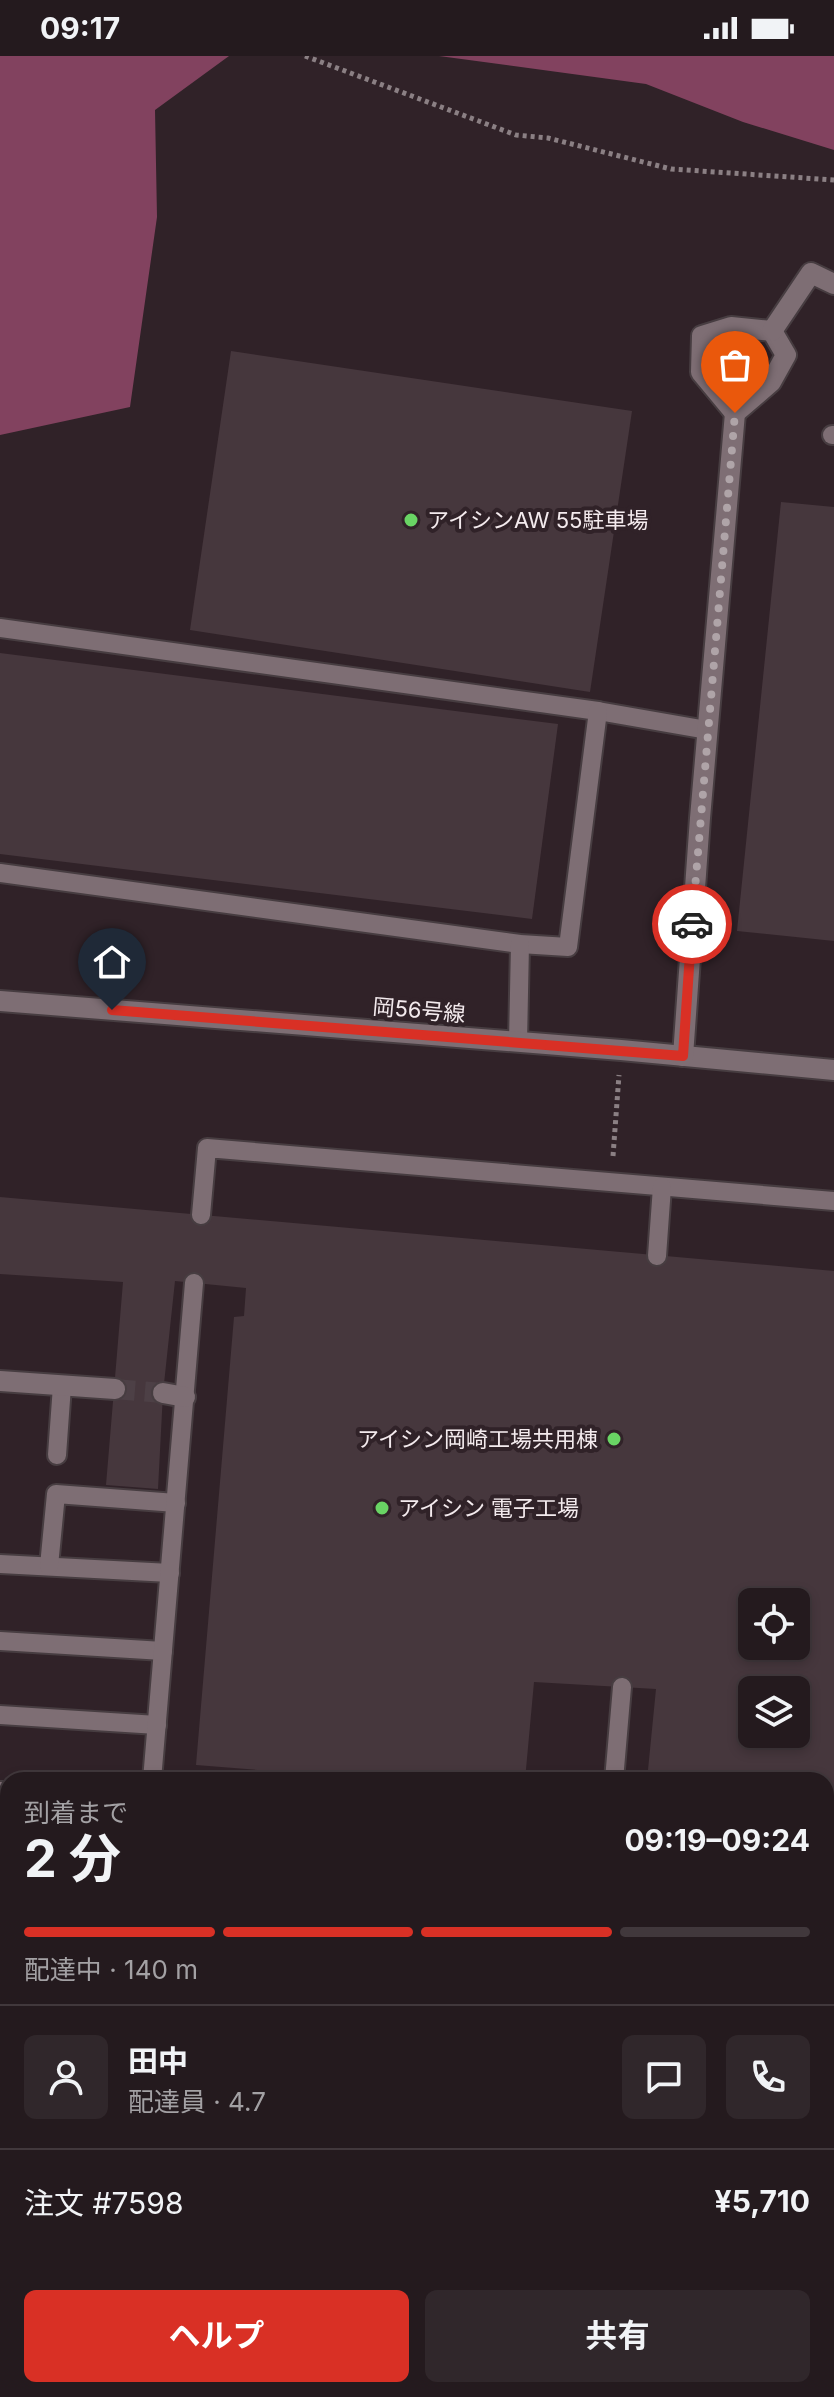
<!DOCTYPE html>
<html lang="ja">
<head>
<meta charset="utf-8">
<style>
  body { margin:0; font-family:Inter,"Noto Sans JP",sans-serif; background:#30272b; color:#f1f3f6; height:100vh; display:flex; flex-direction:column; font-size:30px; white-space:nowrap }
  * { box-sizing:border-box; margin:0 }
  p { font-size:26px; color:#a3a1a4 }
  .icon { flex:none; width:44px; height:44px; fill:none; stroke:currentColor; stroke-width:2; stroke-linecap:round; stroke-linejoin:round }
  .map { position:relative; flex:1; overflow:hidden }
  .details { position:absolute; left:0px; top:1716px; width:834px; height:626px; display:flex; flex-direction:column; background:#241a1e; border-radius:24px 24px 0 0; box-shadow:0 4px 12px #0003,0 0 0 2px #41383c }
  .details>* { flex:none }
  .controls { position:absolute; left:738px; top:1532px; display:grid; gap:16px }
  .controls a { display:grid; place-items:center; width:72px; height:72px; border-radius:12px; background:#241a1e; box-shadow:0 4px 12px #0003,0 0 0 2px #41383c; font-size:40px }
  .pin { position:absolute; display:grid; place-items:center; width:68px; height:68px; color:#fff; margin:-82px -34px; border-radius:50% 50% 50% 0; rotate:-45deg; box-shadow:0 0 8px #0007 }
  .pin .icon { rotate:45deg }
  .courier { position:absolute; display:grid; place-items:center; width:80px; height:80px; margin:-40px; border:6px solid #d93025; border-radius:50%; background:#fff; color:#222; box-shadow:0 2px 10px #0007 }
  .headline em { font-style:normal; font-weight:700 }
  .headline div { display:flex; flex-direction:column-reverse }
  .headline { display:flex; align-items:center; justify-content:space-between; height:136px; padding:0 24px }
  h1 { font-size:52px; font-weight:700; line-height:60px }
  .bar { display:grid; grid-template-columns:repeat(4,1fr); gap:12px 8px; align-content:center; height:96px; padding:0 24px }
  .bar i { height:10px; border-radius:6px; background:#41383c }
  .bar .selected { background:#d93025 }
  .bar p { grid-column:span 4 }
  .line { display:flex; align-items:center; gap:20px; padding:0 24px; border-top:2px solid #41383c }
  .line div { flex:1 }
  .round { display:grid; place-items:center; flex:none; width:84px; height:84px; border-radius:12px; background:#30272b }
  .primary-button { display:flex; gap:16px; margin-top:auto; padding:16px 24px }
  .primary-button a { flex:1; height:92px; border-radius:12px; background:#d93025; color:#fff; font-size:32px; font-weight:700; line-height:92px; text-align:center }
  .primary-button a+a { background:#30272b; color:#f1f3f6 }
  .status { display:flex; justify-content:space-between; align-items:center; height:56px; padding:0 40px; background:#241a1e; direction:ltr }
  .status svg { height:22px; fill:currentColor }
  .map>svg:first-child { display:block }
</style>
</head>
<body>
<div class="status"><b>09:17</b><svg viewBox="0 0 49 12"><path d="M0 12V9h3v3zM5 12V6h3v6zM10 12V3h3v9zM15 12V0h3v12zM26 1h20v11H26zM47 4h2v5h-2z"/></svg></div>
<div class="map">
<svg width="834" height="2341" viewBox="0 0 834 2341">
  <rect width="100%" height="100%" fill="#302228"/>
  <g fill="#82425f">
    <path d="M0 0H229L155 54 157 161 130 351 0 379Z"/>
    <path d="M439 0H834V94L743 66 646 28Z"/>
  </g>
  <g fill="#46373d" fill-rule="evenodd">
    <path d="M231 295 632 355 590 636 190 574Z"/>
    <path d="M781 446 834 451V885L737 875Z"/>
    <path d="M0 597 558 668 532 863 0 798Z"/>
    <path d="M0 1141 834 1215V2219L826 2218V1724H647L656 1633 534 1626 525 1724H381L196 1709 234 1261 244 1260 246 1232 175 1225 163 1337 158 1433 106 1429 123 1226 0 1218ZM752 1546H796V1590H752ZM752 1634H796V1678H752Z"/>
    <path d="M826 2295H834V2341H569V2334H826Z"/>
  </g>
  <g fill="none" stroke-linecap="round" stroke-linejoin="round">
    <path stroke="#4d4046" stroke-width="20" stroke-dasharray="20 10" stroke-linecap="butt" d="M115 1333 163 1337"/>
    <g stroke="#473d41" stroke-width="22">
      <g id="service">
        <path d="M832 379H834"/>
        <path d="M0 572 598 655 707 674"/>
        <path d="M0 817 520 888 568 891 598 655"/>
        <path d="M518 986 520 888"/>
        <path d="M201 1159 207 1092 834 1145"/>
        <path d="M657 1200 662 1131"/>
        <path d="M57 1399 62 1330"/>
        <path d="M0 1508 170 1517"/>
        <path d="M49 1510 56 1438 176 1447"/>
        <path d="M0 1585 163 1595"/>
        <path d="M0 1659 157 1669"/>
        <path d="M152 1724 194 1227"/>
        <path d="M614 1724 622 1631"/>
        <path d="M0 1735H8"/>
        <path d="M0 1813 8 1814"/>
        <path d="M0 1888 8 1889"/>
        <path d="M0 1966H8"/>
        <path d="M0 2043H8"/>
        <path d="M0 2192H8"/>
        <path d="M826 2260H834"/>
      </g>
    </g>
    <g stroke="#473d41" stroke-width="24">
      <g id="minor">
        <path d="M731 271 772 275 786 299 771 326 735 357 701 316 702 280Z"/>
        <path d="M772 275 811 217 834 228"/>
        <path d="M0 1325 115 1333"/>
        <path d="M163 1337 185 1341"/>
      </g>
    </g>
    <g stroke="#473d41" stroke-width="24">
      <g id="tertiary">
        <path d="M0 945 621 994 834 1014"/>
        <path d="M683 1000 700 762 735 357"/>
      </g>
    </g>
    <g stroke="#8b8084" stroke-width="5" stroke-dasharray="4 4" stroke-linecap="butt">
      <path d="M305 0 516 79 548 82 671 113 834 124"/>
      <path d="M613 1100 619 1019"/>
    </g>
    <use href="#service" stroke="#7e6e74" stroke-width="18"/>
    <use href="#minor" stroke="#7e6e74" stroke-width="20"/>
    <use href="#tertiary" stroke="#7e6e74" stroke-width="20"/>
  </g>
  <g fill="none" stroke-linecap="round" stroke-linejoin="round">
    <path stroke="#afa4a8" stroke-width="8" stroke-dasharray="0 14.4" d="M692 868 735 357"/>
    <path stroke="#d93025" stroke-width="10" d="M112 954 683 1000 692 868"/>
  </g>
  <g fill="#69d464" stroke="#302228" stroke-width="3">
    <circle cx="411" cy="464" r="8"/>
    <circle cx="614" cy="1383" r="8"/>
    <circle cx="382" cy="1452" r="8"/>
  </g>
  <g text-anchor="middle" stroke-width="8" stroke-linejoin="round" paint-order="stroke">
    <g font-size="22" fill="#f3eaed" stroke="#302228" text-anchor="start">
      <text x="427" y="472">アイシンAW 55駐車場</text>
      <text x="598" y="1391" text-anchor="end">アイシン岡崎工場共用棟</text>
      <text x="398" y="1460">アイシン 電子工場</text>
    </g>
    <g font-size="22" fill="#f3eaed" stroke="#302228">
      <text transform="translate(419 954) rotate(5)" y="8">岡56号線</text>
    </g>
  </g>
</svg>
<div class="controls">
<a><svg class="icon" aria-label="locate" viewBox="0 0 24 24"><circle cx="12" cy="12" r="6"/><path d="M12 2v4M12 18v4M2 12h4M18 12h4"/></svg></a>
<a><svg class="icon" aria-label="layers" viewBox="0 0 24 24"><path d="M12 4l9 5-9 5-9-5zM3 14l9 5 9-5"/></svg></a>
</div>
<div class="pin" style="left:735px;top:357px;background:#ea580c"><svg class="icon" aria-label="bag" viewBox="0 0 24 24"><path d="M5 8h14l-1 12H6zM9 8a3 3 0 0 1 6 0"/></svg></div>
<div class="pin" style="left:112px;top:954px;background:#1f2937"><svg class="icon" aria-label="home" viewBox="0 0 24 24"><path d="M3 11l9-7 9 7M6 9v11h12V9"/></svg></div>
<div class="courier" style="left:692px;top:868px"><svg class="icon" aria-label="car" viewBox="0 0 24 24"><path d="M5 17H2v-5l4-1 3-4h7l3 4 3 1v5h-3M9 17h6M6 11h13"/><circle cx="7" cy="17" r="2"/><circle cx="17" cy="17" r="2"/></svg></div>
<section class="details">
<div class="headline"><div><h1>2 分</h1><p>到着まで</p></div><em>09:19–09:24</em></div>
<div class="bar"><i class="selected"></i><i class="selected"></i><i class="selected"></i><i></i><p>配達中 · 140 m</p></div>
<div class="line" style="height:144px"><a class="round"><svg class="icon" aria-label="person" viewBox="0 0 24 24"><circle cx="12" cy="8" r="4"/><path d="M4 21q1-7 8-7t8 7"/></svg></a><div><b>田中</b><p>配達員 · 4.7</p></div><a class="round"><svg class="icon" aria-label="chat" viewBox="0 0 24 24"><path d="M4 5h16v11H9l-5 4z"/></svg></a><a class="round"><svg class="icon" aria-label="phone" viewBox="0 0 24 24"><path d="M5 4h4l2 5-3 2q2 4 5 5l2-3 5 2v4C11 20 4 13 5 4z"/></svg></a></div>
<div class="line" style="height:104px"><div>注文 #7598</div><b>¥5,710</b></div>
<div class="primary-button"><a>ヘルプ</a><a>共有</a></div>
</section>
</div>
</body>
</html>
